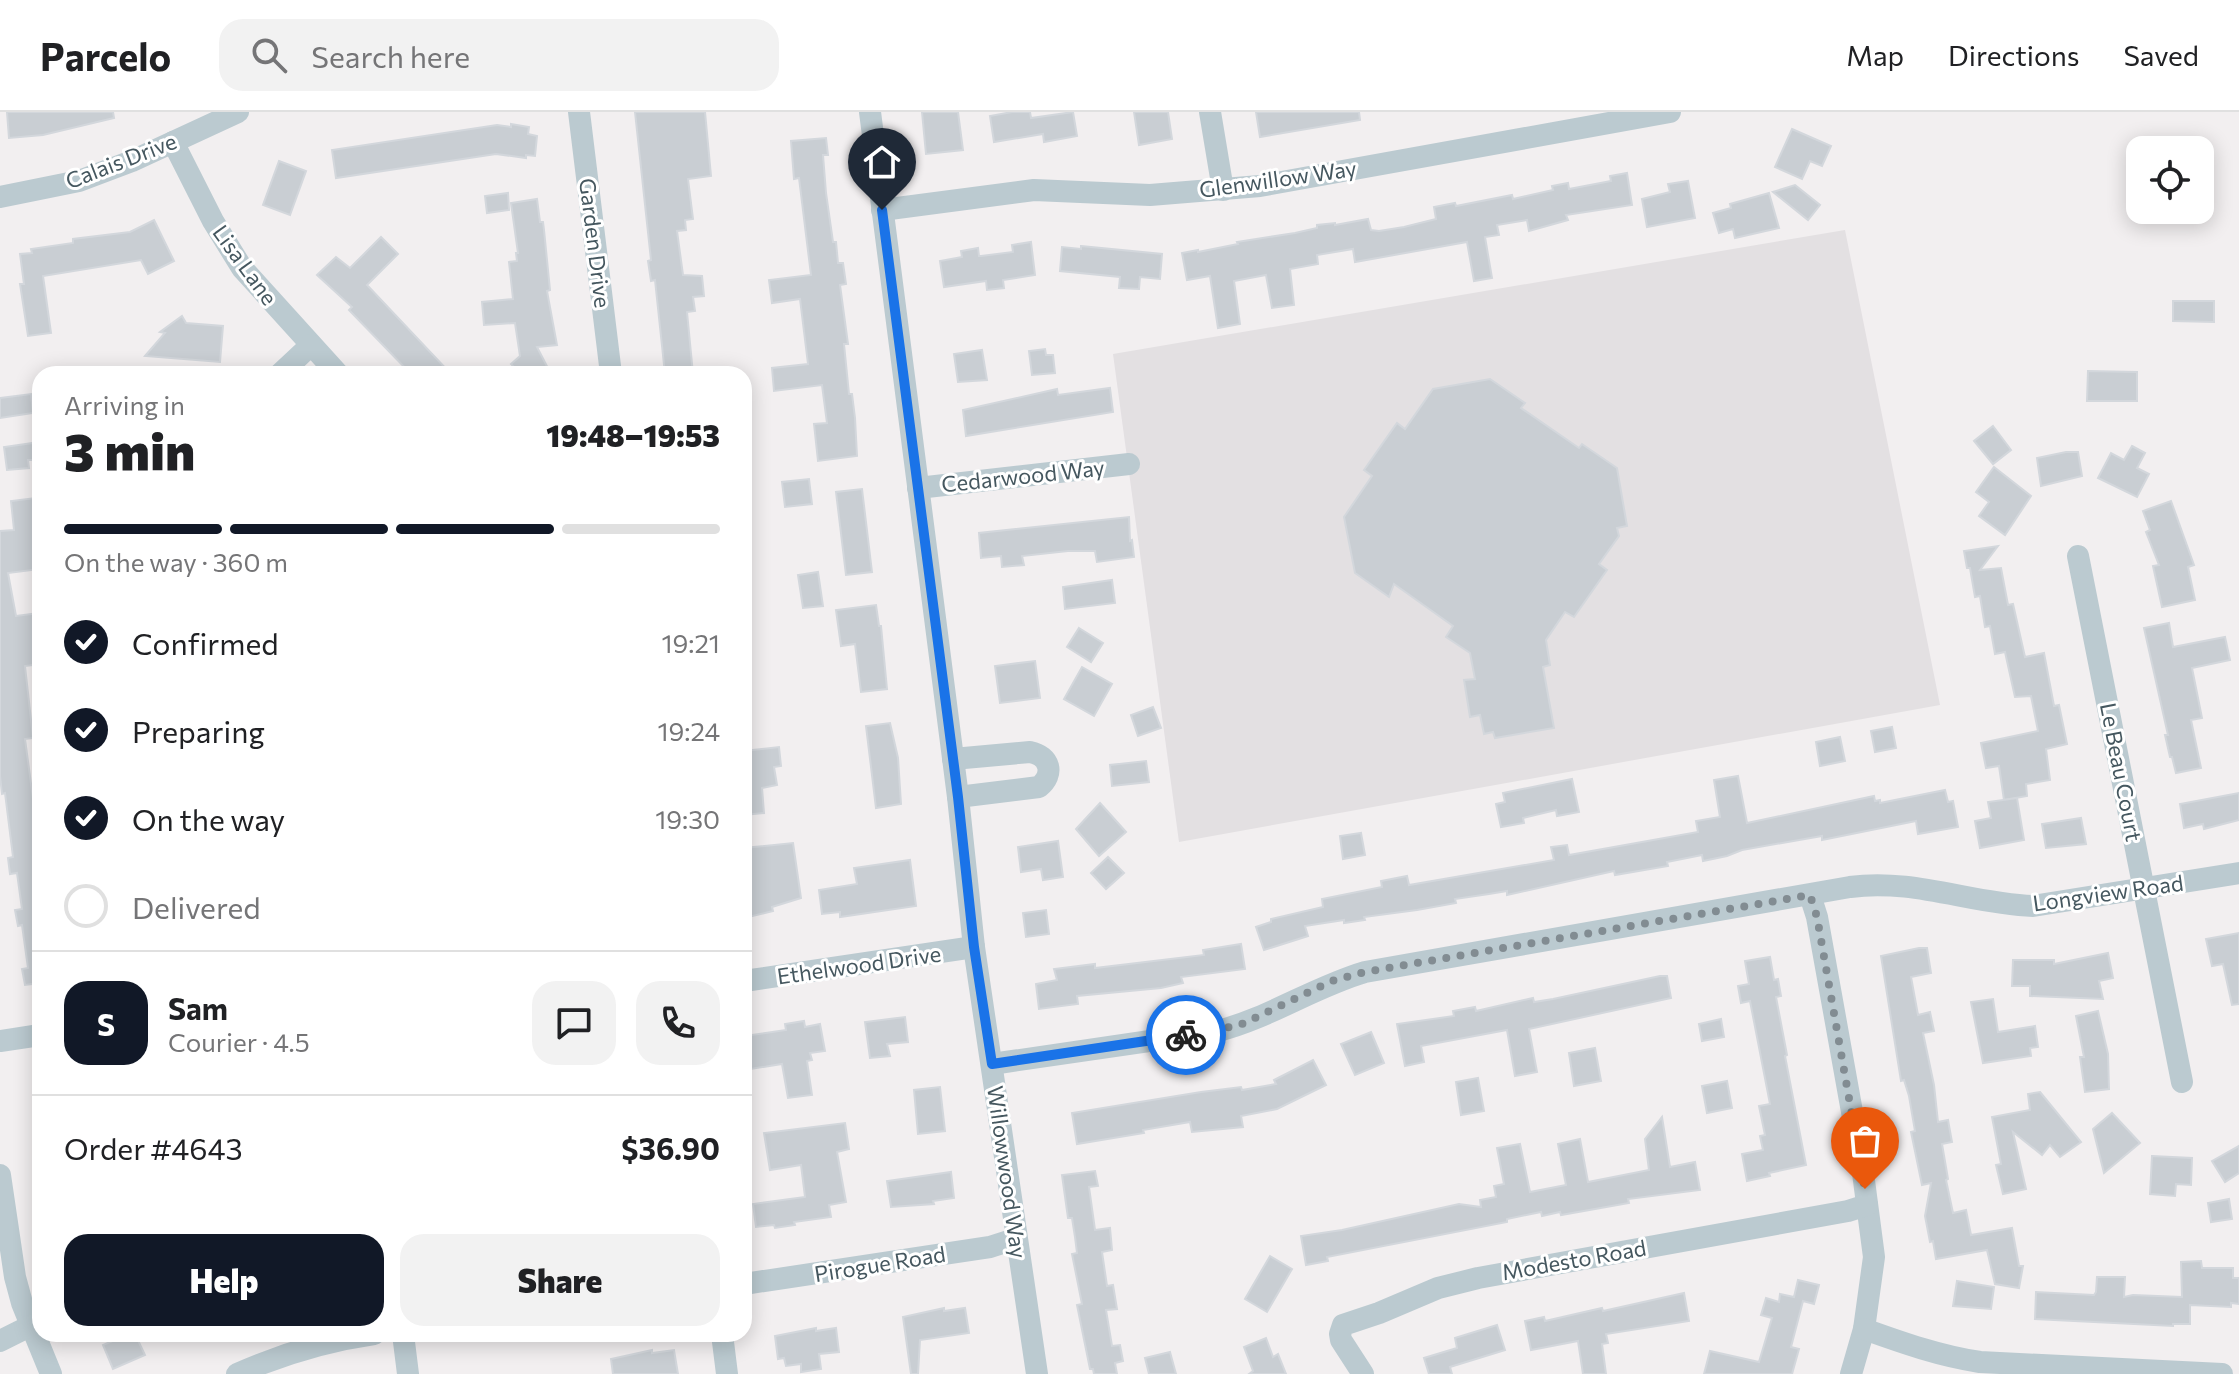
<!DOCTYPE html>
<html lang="en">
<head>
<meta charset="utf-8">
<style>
  body { margin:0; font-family:Commissioner,sans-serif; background:#f2f2f2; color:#202124; height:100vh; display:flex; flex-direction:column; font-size:30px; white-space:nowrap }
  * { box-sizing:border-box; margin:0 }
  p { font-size:26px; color:#757577 }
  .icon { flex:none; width:44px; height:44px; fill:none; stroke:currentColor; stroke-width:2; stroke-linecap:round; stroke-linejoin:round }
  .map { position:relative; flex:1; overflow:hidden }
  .side { position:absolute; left:32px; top:254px; width:720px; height:976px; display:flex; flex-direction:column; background:#fff; border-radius:24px; box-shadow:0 4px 20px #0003 }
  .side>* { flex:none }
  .controls { position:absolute; left:2126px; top:24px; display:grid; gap:16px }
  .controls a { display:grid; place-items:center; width:88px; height:88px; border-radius:16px; background:#fff; box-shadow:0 4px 20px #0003; font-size:40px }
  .pin { position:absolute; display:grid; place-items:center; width:68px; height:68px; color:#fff; margin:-82px -34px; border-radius:50% 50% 50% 0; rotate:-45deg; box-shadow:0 0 8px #0007 }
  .pin .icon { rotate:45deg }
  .courier { position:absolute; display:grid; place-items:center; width:80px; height:80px; margin:-40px; border:6px solid #1a73e8; border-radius:50%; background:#fff; color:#222; box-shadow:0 2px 10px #0007 }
  .headline em { font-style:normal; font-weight:800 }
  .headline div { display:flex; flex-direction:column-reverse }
  .headline { display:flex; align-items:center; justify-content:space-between; height:136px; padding:0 32px }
  h1 { font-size:52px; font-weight:800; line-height:60px }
  .bar { display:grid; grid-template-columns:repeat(4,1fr); gap:12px 8px; align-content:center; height:96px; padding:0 32px }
  .bar i { height:10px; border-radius:6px; background:#e0e0e0 }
  .bar .active { background:#111827 }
  .bar p { grid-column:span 4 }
  .line { display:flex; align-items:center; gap:20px; padding:0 32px; border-top:2px solid #e0e0e0 }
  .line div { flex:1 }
  .round { display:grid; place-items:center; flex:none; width:84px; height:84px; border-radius:24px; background:#f2f2f2 }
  ol { padding:0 32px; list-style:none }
  li { display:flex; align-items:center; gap:24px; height:88px }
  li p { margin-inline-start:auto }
  li .icon { padding:8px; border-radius:50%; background:#111827; color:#fff; stroke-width:4 }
  li:last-child { color:#757577 }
  li i { width:44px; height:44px; border:4px solid #e0e0e0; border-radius:50% }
  .primary-button { display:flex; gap:16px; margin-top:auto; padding:16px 32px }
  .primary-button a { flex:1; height:92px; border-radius:24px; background:#111827; color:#fff; font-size:32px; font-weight:800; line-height:92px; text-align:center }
  .primary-button a+a { background:#f2f2f2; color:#202124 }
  header { display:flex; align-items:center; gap:48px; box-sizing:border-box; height:112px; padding:0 40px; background:#fff; border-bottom:2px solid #e0e0e0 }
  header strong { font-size:38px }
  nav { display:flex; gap:44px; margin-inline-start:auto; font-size:28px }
  .search { width:560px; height:72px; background:#f2f2f2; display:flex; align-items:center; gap:20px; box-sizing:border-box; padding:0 28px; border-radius:24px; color:#757577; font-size:30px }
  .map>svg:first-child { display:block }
</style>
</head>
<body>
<header>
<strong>Parcelo</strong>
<div class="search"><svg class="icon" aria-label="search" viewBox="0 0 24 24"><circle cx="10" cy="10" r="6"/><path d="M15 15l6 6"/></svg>Search here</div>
<nav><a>Map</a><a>Directions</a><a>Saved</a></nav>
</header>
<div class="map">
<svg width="2239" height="1262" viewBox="0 0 2239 1262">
  <rect width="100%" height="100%" fill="#f2eff0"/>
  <path fill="#e3e0e2" d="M1845 118 1940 593 1179 730 1113 242Z"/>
  <g fill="#c9ced3" stroke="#d3d7dc" stroke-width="2">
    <path d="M7 0H113L114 6 43 23 9 26Z"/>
    <path d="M635 0H705L711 64 688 67 693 107 685 108 686 118 677 119 683 163 702 164 704 184 693 185 695 199 687 200 693 262H665L655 168 651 169 648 149 651 148Z"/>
    <path d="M922 0H958L963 38 926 42Z"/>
    <path d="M1012 0H1030L1031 6 1073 0 1077 24 1044 30 1043 22 994 30 990 4Z"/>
    <path d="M1134 0H1168L1172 27 1139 33Z"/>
    <path d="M1256 0H1359L1360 8 1260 25Z"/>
    <path d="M511 12 529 15 528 22 537 24 535 44 526 43V46L496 42 336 66 332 38 497 13 511 15Z"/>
    <path d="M1792 17 1831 34 1822 54 1810 49 1802 67 1775 55Z"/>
    <path d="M826 26 828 43H823L826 81 833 130H836L838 151H843L846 172 840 173 848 232H844L849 282H852L855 306 857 344 818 349 814 312 827 311 822 273 774 279 772 256 808 252 800 187 772 191 769 168 811 163 799 66 794 67 791 29Z"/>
    <path d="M279 49 306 59 290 103 263 93Z"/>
    <path d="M1627 61 1632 93 1566 103 1568 108 1529 119 1527 108 1497 113 1499 123 1485 125 1492 166 1474 169 1467 130 1355 150 1353 137 1317 143 1318 152 1290 157 1294 193 1272 196 1266 163 1234 169 1240 212 1218 216 1210 164 1187 168 1182 141 1198 138V140L1238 132 1237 130 1295 121 1317 116V113L1335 111V113L1368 107 1371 118 1379 119 1404 115 1436 107 1434 95 1455 91 1456 94 1512 83 1513 87 1553 78 1552 74 1568 71 1569 77 1611 69 1610 64Z"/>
    <path d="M1688 69 1695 106 1647 115 1642 87 1670 80 1668 72Z"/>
    <path d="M1795 73 1820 93 1808 108 1773 80Z"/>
    <path d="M508 81 509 98 487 101 485 84Z"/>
    <path d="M1769 81 1779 116 1735 126 1733 117 1719 121 1713 101 1731 96 1730 92Z"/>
    <path d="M537 87 540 110H543L544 118 550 178 547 179 557 233 537 235 551 262H521L511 252 520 244 515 211 484 213 482 190 513 187 509 150 517 149 516 141H518L511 91Z"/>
    <path d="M154 108 174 149 148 162 141 148 43 164 51 221 28 224 20 172H24L20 142 32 141 31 137 73 131V127L130 120Z"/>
    <path d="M381 125 398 142 367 173 451 262H411L349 198 352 195 317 163 336 145 350 156Z"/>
    <path d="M1031 130 1035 163 1003 168 1004 176 987 178 986 169 944 175 940 149 962 145 961 139 978 136 979 144H981L1013 140 1012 133Z"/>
    <path d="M1081 134 1162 142 1160 167 1140 165 1139 177 1119 176 1120 165 1060 159 1062 135 1081 137Z"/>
    <path d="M2173 189H2214V210L2173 209Z"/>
    <path d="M182 204 186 211 223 214 220 250 145 244 165 221 160 220Z"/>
    <path d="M1045 237 1046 243H1053L1055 261 1032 263 1029 239Z"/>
    <path d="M982 238 987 268 958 270 954 242Z"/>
    <path d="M2088 259 2137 260V289H2087Z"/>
    <path d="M1490 267 1525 291 1521 296 1579 336 1582 332 1617 356 1627 414 1617 416 1619 424 1599 452 1607 458 1574 505 1565 500 1546 528 1550 553 1543 555 1554 616 1495 626 1493 620 1484 622 1480 603 1470 605 1464 568 1475 567 1470 541 1446 525 1453 514 1394 472 1389 485 1355 461 1344 405 1372 364 1364 358 1397 311 1405 317 1433 277Z"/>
    <path d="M1110 276 1113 300 966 324 963 298 1057 277 1058 283Z"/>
    <path d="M31 282 33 301 0 306V286Z"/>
    <path d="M1993 314 2011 338 1993 352 1974 329Z"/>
    <path d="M33 331 35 348H28L29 356 7 358 4 335Z"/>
    <path d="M2132 334 2145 341 2137 356 2149 362 2137 385 2098 366 2111 341 2124 348Z"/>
    <path d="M2066 340H2078L2082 364 2041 374 2037 346Z"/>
    <path d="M1994 355 2031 384 2005 423 1979 404 1989 390 1976 380Z"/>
    <path d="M809 367 812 392 785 395 782 370Z"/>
    <path d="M862 377 872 460 846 463 836 380Z"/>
    <path d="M35 386 40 457 8 461 16 504 40 501V552L25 554 33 626 25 627 34 694 40 693V871L25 873 22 857 28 856 22 813 18 814 15 798 22 797 17 761 10 762 8 746 13 745 5 681 2 682 0 664V419L14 418 11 389Z"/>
    <path d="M2171 389 2194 453 2188 455 2195 488 2162 495 2153 454 2159 453 2146 420 2150 418 2143 399Z"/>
    <path d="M1129 405 1130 429 1132 428 1134 445 1097 450 1095 439H1068L1022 444 1024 453 1002 455 1001 444 981 446 979 421Z"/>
    <path d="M1998 434 1980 458 2001 456 2008 493 2013 492 2025 545 2044 541 2054 594 2059 593 2067 632 2046 637 2050 668 2026 672 2027 684 2004 688 1999 654 1986 656 1981 631 2038 619 2031 584 2015 585 2005 540 1995 542 1990 514 1985 515 1980 484 1975 485 1970 456H1967L1964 439Z"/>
    <path d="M818 460 823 494 803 496 798 463Z"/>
    <path d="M1112 468 1115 491 1065 497 1063 475Z"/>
    <path d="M876 493 879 514H881L887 577 861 580 855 532 841 534 836 498Z"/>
    <path d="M2169 511 2173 535 2225 525 2230 548 2192 556 2202 606 2191 608 2201 656 2176 661 2172 645H2170L2165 623H2168L2144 516Z"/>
    <path d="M1079 516 1103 531 1091 550 1067 535Z"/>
    <path d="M1035 549 1040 586 1000 591 995 554Z"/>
    <path d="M1082 555 1112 572 1094 604 1064 587Z"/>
    <path d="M1153 595 1161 616 1138 624 1131 603Z"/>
    <path d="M890 611 898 646 901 692 876 696 866 614Z"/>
    <path d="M1892 615 1896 636 1875 640 1871 619Z"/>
    <path d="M1840 625 1845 649 1820 654 1816 630Z"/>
    <path d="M779 635 781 654 774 655 777 673 762 676 764 701 744 703V639Z"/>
    <path d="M1146 649 1149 670 1112 674 1110 653Z"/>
    <path d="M1738 664 1747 711 1874 684 1875 689 1880 688V691L1945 678 1948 690 1953 689 1958 715 1918 722 1916 709 1822 728V724L1742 738 1727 744 1703 749 1702 743 1667 750 1668 754 1615 763 1614 759 1507 783V779L1489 782 1455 787 1456 791 1417 798 1364 805 1365 808 1344 811V808L1305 814 1308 824 1264 838 1256 815 1271 810V807L1323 795 1322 787 1382 775 1381 769 1407 764 1409 773 1554 748 1551 735 1567 733 1569 743 1698 720 1696 709 1720 705 1714 668Z"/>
    <path d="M1572 667 1579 700 1557 704 1556 698 1523 706 1524 711 1501 715 1496 692 1505 690 1503 681Z"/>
    <path d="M2239 681V708L2204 717 2203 712 2184 716 2180 692Z"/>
    <path d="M2017 686 2024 728 1980 736 1975 709 1991 706 1988 690Z"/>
    <path d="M1100 691 1126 720 1099 744 1076 717Z"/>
    <path d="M2081 706 2086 732 2046 736 2042 712Z"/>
    <path d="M1361 721 1365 743 1343 747 1340 724Z"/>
    <path d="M1058 729 1063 765 1043 768 1041 757 1021 760 1018 735Z"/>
    <path d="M793 731 801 786 772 795 773 799 744 806V736Z"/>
    <path d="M1108 745 1124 761 1106 777 1091 761Z"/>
    <path d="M910 748 916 794 840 805V800L822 802 819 778 857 772 854 756Z"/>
    <path d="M1046 798 1049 822 1026 825 1023 801Z"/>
    <path d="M2239 821V892L2232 893 2223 852 2212 854 2206 827Z"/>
    <path d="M1241 832 1245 857 1181 865 1183 871 1161 876 1077 884 1078 892 1039 897 1036 872 1057 868 1054 857 1095 852V856L1204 843 1203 838Z"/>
    <path d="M1919 836H1927L1931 861 1911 865 1918 903 1930 900 1934 919 1923 921 1934 973 1938 1010 1948 1008 1952 1030 1942 1032 1948 1067 1946 1068 1953 1101 1966 1098 1971 1123 2012 1116 2019 1154H2023L2019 1176 1995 1172 1987 1138 1936 1147 1933 1129 1930 1130 1925 1104 1931 1071 1922 1073 1911 1020 1915 1019 1909 984 1904 968 1901 969 1881 844Z"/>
    <path d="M2108 841 2113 866 2099 869 2103 887 2030 884V874H2012L2013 848H2054V852Z"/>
    <path d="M1770 845 1774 868 1778 867 1781 884 1776 885 1787 943 1785 944 1806 1053 1769 1061 1770 1064 1747 1069 1742 1042 1763 1038 1760 1024 1765 1023 1759 994 1770 992 1750 889 1741 891 1738 874 1749 872 1745 849Z"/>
    <path d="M1660 864H1667L1671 886 1529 917 1537 960 1515 964 1507 918 1421 934 1424 950 1405 954 1397 912 1454 904 1453 899 1475 895 1476 899 1533 886 1534 890 1553 887Z"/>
    <path d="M1993 887 1998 920 2035 914 2038 935 2030 936 2031 944 1983 951 1971 890Z"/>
    <path d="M2098 899 2108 942 2109 977 2085 980 2080 945H2084L2076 904Z"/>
    <path d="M905 905 908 930 887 932 890 944 870 946 865 910Z"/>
    <path d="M1721 907 1724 925 1702 929 1699 912Z"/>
    <path d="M804 909 805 915 820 912 825 939 810 941 812 948 807 949 812 983 788 986 782 952 744 958V924L786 918 785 912Z"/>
    <path d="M1371 920 1384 951 1355 963 1341 932Z"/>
    <path d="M1595 936 1601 969 1574 974 1569 941Z"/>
    <path d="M1313 948 1326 973 1277 997 1241 1004 1243 1015 1192 1020 1190 1010 1143 1018 1144 1021 1077 1032 1072 1001 1201 980 1241 975 1242 978 1276 972 1274 968Z"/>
    <path d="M1478 966 1484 999 1461 1003 1456 970Z"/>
    <path d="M1727 969 1732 996 1707 1001 1702 974Z"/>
    <path d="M940 975 945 1019 918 1022 914 978Z"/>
    <path d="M2040 980 2081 1030 2060 1045 2050 1033 2042 1043 2013 1020 2026 1077 2003 1082 1996 1053 2001 1052 1992 1005 2030 998 2028 982Z"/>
    <path d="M2112 1001 2140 1031 2104 1061 2093 1017Z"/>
    <path d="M1662 1005 1670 1055 1695 1050 1700 1078 1628 1087 1629 1091 1561 1103 1560 1100 1542 1104 1541 1100 1507 1107V1110L1327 1145 1328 1149 1306 1153 1301 1124 1342 1118 1459 1092 1481 1095 1480 1088 1496 1085 1494 1074 1504 1072 1497 1036 1520 1032 1530 1080 1566 1073 1558 1032 1580 1027 1588 1070 1649 1058 1645 1027Z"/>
    <path d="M845 1011 849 1037 837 1040 846 1090 829 1093 831 1105 794 1110 795 1113 775 1116 774 1113 756 1115 753 1092 805 1085 801 1053 770 1058 764 1021Z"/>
    <path d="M2239 1034V1061L2225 1070 2212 1049Z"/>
    <path d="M2152 1044 2192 1046 2191 1073 2176 1072 2175 1084 2150 1082Z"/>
    <path d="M1095 1059 1098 1074 1089 1075 1095 1118 1110 1116 1112 1138 1102 1140 1107 1174 1113 1173 1117 1197 1106 1198 1112 1234 1120 1233 1123 1249 1115 1251 1117 1262H1094L1093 1257H1090L1077 1193 1082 1192 1072 1142 1077 1141 1075 1125 1072 1106H1068L1062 1063Z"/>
    <path d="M951 1060 954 1086 933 1089 934 1092 891 1095 887 1069Z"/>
    <path d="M2229 1087 2232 1107 2211 1110 2208 1091Z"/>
    <path d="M1270 1144 1292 1157 1267 1200 1245 1187Z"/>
    <path d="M2201 1149 2202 1156H2233V1166H2239V1192L2231 1191V1195L2190 1193V1212H2173V1214L2035 1207 2036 1180 2094 1183 2096 1180 2097 1165H2125L2124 1185 2133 1183 2182 1185 2181 1150Z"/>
    <path d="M1798 1168 1819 1173 1814 1192 1803 1189 1791 1235 1799 1237 1792 1262H1704L1710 1239 1759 1250 1772 1206 1761 1203 1766 1186 1779 1190 1780 1182 1794 1185Z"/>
    <path d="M1957 1169 1994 1175 1991 1197 1953 1194Z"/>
    <path d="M1684 1181 1689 1209 1606 1222 1608 1231 1602 1232 1606 1262H1583L1578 1229 1531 1238 1525 1209 1544 1205 1545 1209 1602 1196 1603 1199Z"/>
    <path d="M944 1196V1199L965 1196 969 1221 920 1228 918 1262H911L903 1205Z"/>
    <path d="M1497 1213 1505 1238 1450 1255 1452 1262H1429L1424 1246 1457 1236 1455 1226Z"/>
    <path d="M816 1216V1219L836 1216 839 1240 819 1242 821 1257 801 1260V1252L786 1254 784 1246 778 1247 775 1224Z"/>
    <path d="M129 1222H135L145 1243 113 1257 103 1233Z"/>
    <path d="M1266 1226 1273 1245 1278 1242 1286 1262H1249L1253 1259 1244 1235Z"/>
    <path d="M652 1238V1241L674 1238 678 1262H613L611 1247Z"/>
    <path d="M1170 1240 1176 1262H1149L1145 1246Z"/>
  </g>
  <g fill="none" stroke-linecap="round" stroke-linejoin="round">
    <g stroke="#bbcad0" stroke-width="22">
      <path d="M579 0 611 262"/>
      <path d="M870 0 958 685 974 835 1037 1262"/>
      <path d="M1210 0 1223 78"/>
      <path d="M173 30 213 109 242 156 338 262"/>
      <path d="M0 85 79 69 132 49 238 0"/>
      <path d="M882 98 1034 78 1150 83 1260 74 1670 0"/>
      <path d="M280 262 311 233"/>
      <path d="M918 376 1129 352"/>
      <path d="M2078 444 2182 970"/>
      <path d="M953 647 1030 640C1050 644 1055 662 1039 675L958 685"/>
      <path d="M1810 783 1817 805 1863 1061 1874 1145 1864 1217 1851 1262"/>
      <path d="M744 869 974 835"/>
      <path d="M0 929 40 923"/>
      <path d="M992 952 1218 919C1269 906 1314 875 1365 860L1850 775C1913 766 1971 792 2033 794L2239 761"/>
      <path d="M0 1063 15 1165 22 1191 51 1262"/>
      <path d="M744 1172 990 1135 1015 1127"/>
      <path d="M1864 1217C1903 1231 1940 1244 1980 1250L2222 1262"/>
      <path d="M403 1222 408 1262"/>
      <path d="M722 1222 727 1262"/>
      <path d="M0 1229 30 1214"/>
      <path d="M237 1262C282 1242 325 1229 374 1222"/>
      <path d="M1363 1262 1341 1228 1340 1222 1343 1213 1379 1201 1438 1176 1478 1166 1848 1099 1867 1093"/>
    </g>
  </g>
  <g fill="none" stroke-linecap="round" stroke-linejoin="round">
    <path stroke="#828c92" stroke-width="8" stroke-dasharray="0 14.4" d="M1186 923 1240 913 1332 869 1365 860 1810 783 1817 805 1865 1077"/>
    <path stroke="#1a73e8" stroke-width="10" d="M882 98 958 685 974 835 992 952 1186 923"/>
  </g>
  <g text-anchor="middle" stroke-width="6" stroke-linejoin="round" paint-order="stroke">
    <g font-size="22" fill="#45575f" stroke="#fff">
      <text transform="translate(121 49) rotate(-21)" y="8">Calais Drive</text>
      <text transform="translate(1278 67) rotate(-8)" y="8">Glenwillow Way</text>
      <text transform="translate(595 131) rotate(83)" y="8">Garden Drive</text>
      <text transform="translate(245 153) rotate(54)" y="8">Lisa Lane</text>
      <text transform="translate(1023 364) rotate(-6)" y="8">Cedarwood Way</text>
      <text transform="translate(2121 660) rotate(79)" y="8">Le Beau Court</text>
      <text transform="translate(2108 781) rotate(-8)" y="8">Longview Road</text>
      <text transform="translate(859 853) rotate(-8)" y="8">Ethelwood Drive</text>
      <text transform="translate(1007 1060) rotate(82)" y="8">Willowwood Way</text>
      <text transform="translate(1574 1148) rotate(-10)" y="8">Modesto Road</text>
      <text transform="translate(880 1152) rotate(-9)" y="8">Pirogue Road</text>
    </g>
  </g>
</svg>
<div class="controls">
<a><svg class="icon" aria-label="locate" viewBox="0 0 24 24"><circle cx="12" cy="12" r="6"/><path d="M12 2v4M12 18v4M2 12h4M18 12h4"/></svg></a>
</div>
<div class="pin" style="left:1865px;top:1077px;background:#ea580c"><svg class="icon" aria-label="bag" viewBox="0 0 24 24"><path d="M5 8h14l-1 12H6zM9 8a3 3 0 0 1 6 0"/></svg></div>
<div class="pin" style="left:882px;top:98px;background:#1f2937"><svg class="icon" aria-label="home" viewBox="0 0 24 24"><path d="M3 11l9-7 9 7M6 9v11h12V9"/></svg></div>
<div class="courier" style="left:1186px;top:923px"><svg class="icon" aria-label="bike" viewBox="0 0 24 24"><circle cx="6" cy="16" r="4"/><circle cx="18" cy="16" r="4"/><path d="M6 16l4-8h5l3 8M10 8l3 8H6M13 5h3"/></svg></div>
<section class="side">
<div class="headline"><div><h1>3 min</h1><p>Arriving in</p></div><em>19:48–19:53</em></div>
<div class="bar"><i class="active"></i><i class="active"></i><i class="active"></i><i></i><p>On the way · 360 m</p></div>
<ol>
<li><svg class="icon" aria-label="check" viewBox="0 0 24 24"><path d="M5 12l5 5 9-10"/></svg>Confirmed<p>19:21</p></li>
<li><svg class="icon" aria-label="check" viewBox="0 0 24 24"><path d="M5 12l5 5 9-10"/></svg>Preparing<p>19:24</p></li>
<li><svg class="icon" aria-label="check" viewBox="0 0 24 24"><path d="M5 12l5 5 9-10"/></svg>On the way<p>19:30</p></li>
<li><i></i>Delivered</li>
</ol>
<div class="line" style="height:144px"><b class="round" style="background:#111827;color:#fff">S</b><div><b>Sam</b><p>Courier · 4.5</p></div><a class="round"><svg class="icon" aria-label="chat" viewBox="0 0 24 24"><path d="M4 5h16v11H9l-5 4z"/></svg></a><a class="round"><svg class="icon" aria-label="phone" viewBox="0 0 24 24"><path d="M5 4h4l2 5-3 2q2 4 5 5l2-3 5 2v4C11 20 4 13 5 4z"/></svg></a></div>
<div class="line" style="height:104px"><div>Order #4643</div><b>$36.90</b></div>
<div class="primary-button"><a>Help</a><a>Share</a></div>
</section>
</div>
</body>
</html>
